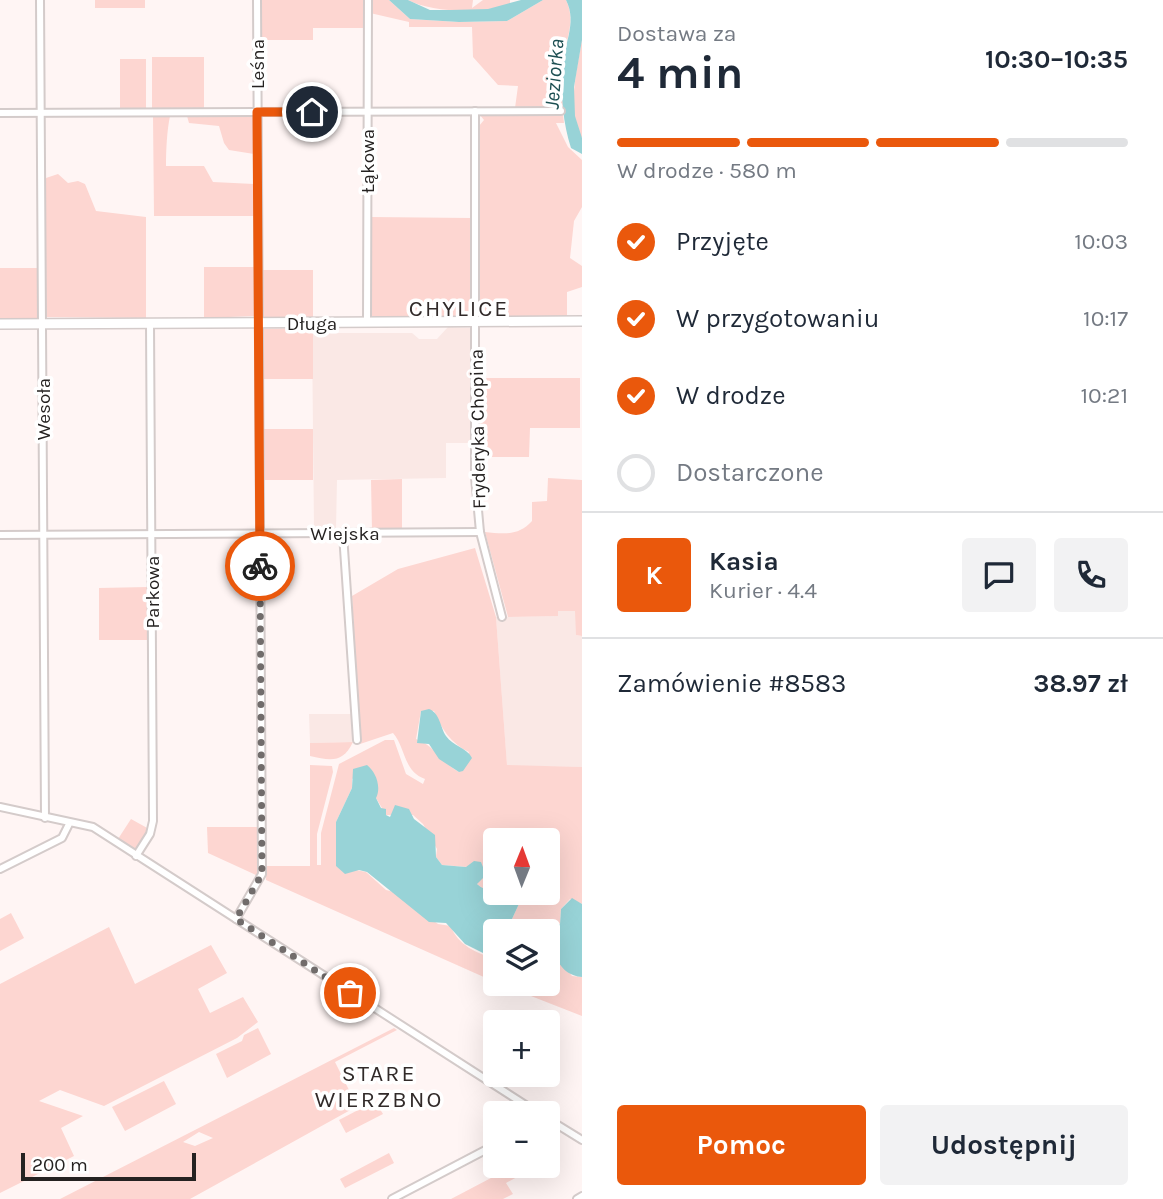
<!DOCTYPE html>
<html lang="pl">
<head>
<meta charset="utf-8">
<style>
  body { margin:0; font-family:Karla,sans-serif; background:#f2f2f3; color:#1f2937; height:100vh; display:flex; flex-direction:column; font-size:26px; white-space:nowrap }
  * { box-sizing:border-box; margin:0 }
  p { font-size:23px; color:#747a83 }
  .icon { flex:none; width:38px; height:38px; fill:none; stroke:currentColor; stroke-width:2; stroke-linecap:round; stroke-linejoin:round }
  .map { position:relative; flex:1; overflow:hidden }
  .side { display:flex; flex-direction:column; background:#fff; width:581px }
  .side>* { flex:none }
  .needle { width:46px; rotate:1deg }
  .fabs { position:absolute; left:483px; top:828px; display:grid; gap:14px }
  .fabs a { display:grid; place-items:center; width:77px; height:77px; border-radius:7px; background:#fff; box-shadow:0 7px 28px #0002; font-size:35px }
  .scale { position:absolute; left:21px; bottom:18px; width:175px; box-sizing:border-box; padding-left:7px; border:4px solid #252221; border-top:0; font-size:19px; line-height:24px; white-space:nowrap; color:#252221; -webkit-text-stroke:5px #fff; paint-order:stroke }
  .pin { position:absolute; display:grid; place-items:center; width:60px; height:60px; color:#fff; margin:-30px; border:4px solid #fff; border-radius:50%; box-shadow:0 2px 7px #0007 }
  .courier { position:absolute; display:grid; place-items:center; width:70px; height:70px; margin:-35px; border:5px solid #ea580c; border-radius:50%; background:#fff; color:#222; box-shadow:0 2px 9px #0007 }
  .overview em { font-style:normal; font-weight:700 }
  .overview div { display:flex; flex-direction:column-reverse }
  .overview { display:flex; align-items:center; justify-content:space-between; height:119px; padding:0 35px }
  h1 { font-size:46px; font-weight:700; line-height:52px }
  .bar { display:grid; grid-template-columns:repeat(4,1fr); gap:10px 7px; align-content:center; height:84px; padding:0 35px }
  .bar i { height:9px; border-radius:5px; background:#e0e1e3 }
  .bar .selected { background:#ea580c }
  .bar p { grid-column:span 4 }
  .line { display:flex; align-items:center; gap:18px; padding:0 35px; border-top:2px solid #e0e1e3 }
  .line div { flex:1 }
  .round { display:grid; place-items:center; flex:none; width:74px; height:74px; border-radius:7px; background:#f2f2f3 }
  ol { padding:0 35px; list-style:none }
  li { display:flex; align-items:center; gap:21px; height:77px }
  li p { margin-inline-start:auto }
  li .icon { padding:7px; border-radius:50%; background:#ea580c; color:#fff; stroke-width:4 }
  li:last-child { color:#747a83 }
  li i { width:38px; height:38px; border:4px solid #e0e1e3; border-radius:50% }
  .cta { display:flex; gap:14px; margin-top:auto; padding:14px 35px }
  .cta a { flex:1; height:80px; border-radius:7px; background:#ea580c; color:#fff; font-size:28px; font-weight:700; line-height:80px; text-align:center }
  .cta a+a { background:#f2f2f3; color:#1f2937 }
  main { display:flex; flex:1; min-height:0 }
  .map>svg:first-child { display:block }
</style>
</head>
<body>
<main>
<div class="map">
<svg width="582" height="1199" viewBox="0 0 582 1199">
  <rect width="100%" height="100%" fill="#fff5f4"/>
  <g fill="#fae8e5">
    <path d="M448 327 473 328 472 443H446V478L337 480 336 529H314L312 333H412L419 339H437Z"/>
    <path d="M557 611H576V635L582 636V767L507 766 496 617 557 616Z"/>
    <path d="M309 714H351L353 742 310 743Z"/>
  </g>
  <g fill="#fdd6d1" fill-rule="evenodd">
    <rect x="95" y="0" width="50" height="8"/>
    <path d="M261 0H365L364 28H313V40H261Z"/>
    <path d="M371 0H389L410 19 459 22 507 21 543 0H566C577 23 564 43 562 66 561 80 562 93 563 107L515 108 518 86 498 85 473 57 472 27H409V22L370 13Z"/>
    <path d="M408 0H473L472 8 483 0H510V4C483 14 433 13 408 0Z"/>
    <path d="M582 40V138C565 117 578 64 582 40Z"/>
    <rect x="152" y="57" width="52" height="51"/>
    <path d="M120 59H146V108L120 109Z"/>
    <path d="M563 114 564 123H556L568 147 582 160V207L574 221 570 258 582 266V287L567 292V316H479V126L484 120 480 115Z"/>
    <path d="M153 116H170C167 130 166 150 166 166H204L213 182 254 184V216H154Z"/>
    <path d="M187 116H254V154L229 150 224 143 219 126 189 123Z"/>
    <path d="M58 174 68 183 78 181 85 184 96 211 146 217V318L46 317V178Z"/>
    <path d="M371 217 471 218V310L465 316H371Z"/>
    <path d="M204 267H254V316L204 318Z"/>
    <rect x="0" y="268" width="38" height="50"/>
    <path d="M262 270H313V317H263Z"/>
    <path d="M313 328V379H263L262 329Z"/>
    <path d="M479 378H580V428H530L529 457H479Z"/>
    <rect x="263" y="429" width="50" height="51"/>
    <path d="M548 478 582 480V636L576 635 575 611H558V616L508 617 485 532C503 534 519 536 532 521V502L547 501Z"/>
    <path d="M402 479V529L372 530 371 480Z"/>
    <path d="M475 548 496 617 507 765 582 767V904L570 899 561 909 560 924 548 928 552 949 572 976 582 977V1016L500 984H548V931H511L512 919 524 893 548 892V840H495V891L483 889 477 884 479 881 474 862 467 867 442 865 436 857 437 849 423 824 413 815H386L376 798 371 769 352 779V788L336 822V866L366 872 386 890 394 892 438 924 451 926C457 945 477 953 495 959V982L266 880V866H310V765L332 766 333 772 317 834V865H321V833L339 764 385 740H394L406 774 423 784 425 779C403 771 406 748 393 733L360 744 352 596 398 569ZM421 711H434C441 728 451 744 469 752L459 772C441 762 435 746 416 739Z"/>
    <path d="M148 587 149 640H99V588Z"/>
    <path d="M353 742C343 763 331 761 310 756V743Z"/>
    <path d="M131 819 149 829 136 850 118 839Z"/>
    <path d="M207 827H258V876L208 853Z"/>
    <path d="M11 913 24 938 0 951V919Z"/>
    <path d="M109 927 135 984 211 945 227 973 198 989 210 1013 243 997 258 1022 237 1038 104 1106 60 1090 39 1101 83 1116 61 1128 74 1156 0 1193V984Z"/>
    <path d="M258 1028 271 1054 227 1078 216 1054 242 1041 244 1035Z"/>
    <path d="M394 1028 397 1030 335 1062 350 1092 356 1090 363 1103 190 1199H60ZM199 1132 213 1138 195 1146 183 1142Z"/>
    <path d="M164 1081 176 1104 125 1131 112 1107Z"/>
    <path d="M378 1106 383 1114 346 1133 339 1120 360 1109Z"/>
    <path d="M389 1153 394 1163 345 1188 340 1179Z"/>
    <path d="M512 1167 517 1177 506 1183 513 1194 503 1199H451Z"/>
  </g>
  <g fill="#98d3d7">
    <path d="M389 0H408L430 10H450L488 9 521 0H543L507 21 459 22 410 19Z"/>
    <path d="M566 0H582V40L574 87 575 116 582 138V154L571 148C563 123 561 97 562 70 563 45 578 24 566 0Z"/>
    <path d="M429 709C440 713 440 727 446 736 453 746 467 748 472 758L463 771 459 772 439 759 429 744 417 743 421 711Z"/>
    <path d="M367 765C375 771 382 786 376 798L381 808 386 809V815L390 817 395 805 409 809 414 819 435 835 436 857 442 865 466 867 474 861 481 862 486 875 477 884C489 895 508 892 524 893L512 919 511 931H495V959L465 944 446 923 429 922 367 872 359 870 345 874 336 866V822L352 788 353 769Z"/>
    <path d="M572 898 582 904V977C558 975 553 952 548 931V928L560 924 561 909Z"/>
  </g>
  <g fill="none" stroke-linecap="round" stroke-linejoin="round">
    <g stroke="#d4cbca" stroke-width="10">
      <g id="street">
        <path d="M40 0 45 818"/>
        <path d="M475 111V477L480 532 502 617"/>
        <path d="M0 113 561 111"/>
        <path d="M367 322 368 0"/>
        <path d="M343 534 357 740"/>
        <path d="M0 535 480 532"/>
        <path d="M0 807 93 827 538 1113"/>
        <path d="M136 856 150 834 153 821 150 324"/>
        <path d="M0 869 62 838 69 824"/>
        <path d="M236 919 262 874 257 0"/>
        <path d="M548 1119 582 1140"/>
        <path d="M392 1199 495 1145"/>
        <path d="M577 1199 582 1196"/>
      </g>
    </g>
    <g stroke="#d4cbca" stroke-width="12">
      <path id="secondary" d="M0 324 582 321"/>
    </g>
    <use href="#street" stroke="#fff" stroke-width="6"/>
    <use href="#secondary" stroke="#fff" stroke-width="9"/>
  </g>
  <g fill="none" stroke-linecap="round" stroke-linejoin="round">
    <path stroke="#716c6b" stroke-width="7" stroke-dasharray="0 12.6" d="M260 566 262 874 236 919 350 993"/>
    <path stroke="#ea580c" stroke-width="9" d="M260 566 257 112H312"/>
  </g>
  <g text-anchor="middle" stroke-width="7" stroke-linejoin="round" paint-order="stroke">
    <g font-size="19" fill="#252221" stroke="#fff">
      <text transform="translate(257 64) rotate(-90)" y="7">Leśna</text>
      <text transform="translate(367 161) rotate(-90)" y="7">Łąkowa</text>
      <text x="312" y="330">Długa</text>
      <text transform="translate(43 409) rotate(-90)" y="7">Wesoła</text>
      <text transform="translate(477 429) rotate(-91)" y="7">Fryderyka Chopina</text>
      <text x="345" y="540">Wiejska</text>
      <text transform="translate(152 592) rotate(-90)" y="7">Parkowa</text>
    </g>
    <g font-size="21" font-style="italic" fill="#1c4f52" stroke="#fff">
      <text transform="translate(554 74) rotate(-86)" y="7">Jeziorka</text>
    </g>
    <g font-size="23" letter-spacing="2" fill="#312a29" stroke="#fff">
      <text x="459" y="316">CHYLICE</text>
      <text x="379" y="1081">STARE<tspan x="379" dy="26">WIERZBNO</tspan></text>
    </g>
  </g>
</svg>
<div class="fabs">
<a><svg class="needle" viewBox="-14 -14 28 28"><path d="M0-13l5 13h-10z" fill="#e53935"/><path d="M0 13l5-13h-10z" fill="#747a83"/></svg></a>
<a><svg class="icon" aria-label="layers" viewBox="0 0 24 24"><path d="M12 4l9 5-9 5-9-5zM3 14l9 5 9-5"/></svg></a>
<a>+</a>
<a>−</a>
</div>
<div class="scale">200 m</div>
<div class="pin" style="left:350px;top:993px;background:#ea580c"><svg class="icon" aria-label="bag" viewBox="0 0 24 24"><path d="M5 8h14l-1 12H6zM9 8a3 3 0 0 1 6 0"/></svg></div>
<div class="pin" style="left:312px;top:112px;background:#1f2937"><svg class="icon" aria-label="home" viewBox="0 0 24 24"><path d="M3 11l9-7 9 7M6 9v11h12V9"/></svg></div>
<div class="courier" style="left:260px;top:566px"><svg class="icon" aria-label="bike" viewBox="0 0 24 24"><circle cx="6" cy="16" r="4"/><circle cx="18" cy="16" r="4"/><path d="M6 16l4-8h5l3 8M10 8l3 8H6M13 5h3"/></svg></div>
</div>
<section class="side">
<div class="overview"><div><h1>4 min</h1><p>Dostawa za</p></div><em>10:30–10:35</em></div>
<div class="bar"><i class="selected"></i><i class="selected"></i><i class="selected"></i><i></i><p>W drodze · 580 m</p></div>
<ol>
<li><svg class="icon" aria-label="check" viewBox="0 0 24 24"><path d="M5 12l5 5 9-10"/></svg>Przyjęte<p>10:03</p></li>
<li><svg class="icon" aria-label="check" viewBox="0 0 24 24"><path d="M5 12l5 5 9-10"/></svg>W przygotowaniu<p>10:17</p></li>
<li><svg class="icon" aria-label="check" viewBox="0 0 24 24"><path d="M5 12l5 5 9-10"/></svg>W drodze<p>10:21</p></li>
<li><i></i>Dostarczone</li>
</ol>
<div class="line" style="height:126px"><b class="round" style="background:#ea580c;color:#fff">K</b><div><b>Kasia</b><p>Kurier · 4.4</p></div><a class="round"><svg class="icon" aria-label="chat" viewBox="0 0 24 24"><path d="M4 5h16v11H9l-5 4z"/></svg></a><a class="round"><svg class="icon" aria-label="phone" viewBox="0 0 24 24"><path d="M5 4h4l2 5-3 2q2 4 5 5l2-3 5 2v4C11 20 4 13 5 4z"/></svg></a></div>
<div class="line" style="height:91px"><div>Zamówienie #8583</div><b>38.97 zł</b></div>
<div class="cta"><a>Pomoc</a><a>Udostępnij</a></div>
</section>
</main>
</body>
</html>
